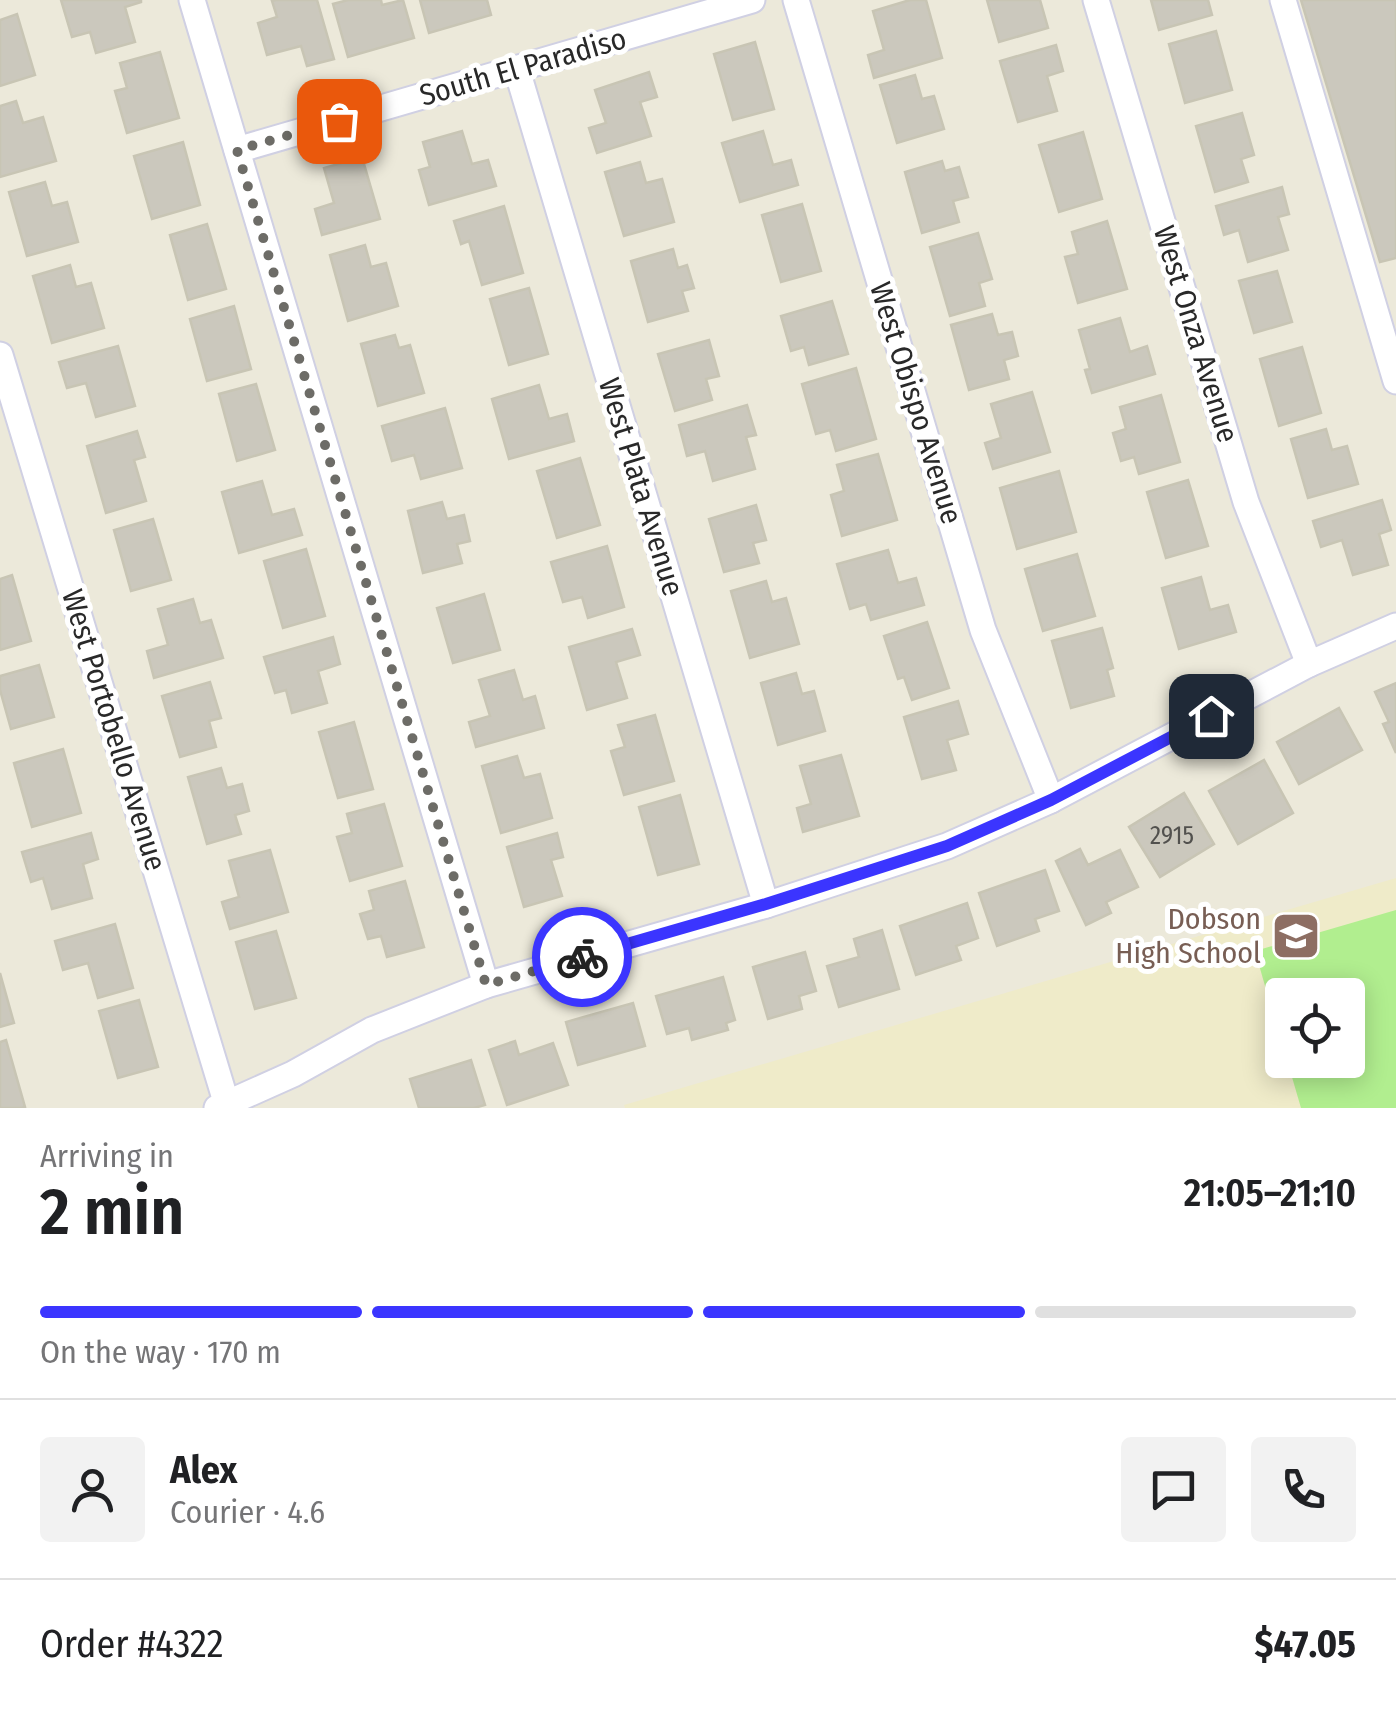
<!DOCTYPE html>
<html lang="en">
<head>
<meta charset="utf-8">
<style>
  body { margin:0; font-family:"Fira Sans Condensed",sans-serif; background:#f2f2f2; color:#202124; height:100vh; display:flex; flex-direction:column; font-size:38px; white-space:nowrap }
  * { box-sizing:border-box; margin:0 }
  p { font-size:32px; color:#757577 }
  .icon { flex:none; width:55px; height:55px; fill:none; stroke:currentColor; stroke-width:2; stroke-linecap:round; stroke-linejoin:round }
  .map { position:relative; height:1108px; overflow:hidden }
  .panel { display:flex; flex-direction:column; background:#fff; flex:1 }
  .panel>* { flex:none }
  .controls { position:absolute; left:1265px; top:978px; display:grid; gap:20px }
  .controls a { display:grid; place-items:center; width:100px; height:100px; border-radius:10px; background:#fff; box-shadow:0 5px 25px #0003; font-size:50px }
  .pin { position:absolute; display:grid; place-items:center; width:85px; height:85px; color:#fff; margin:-42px; border-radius:20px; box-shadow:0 5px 15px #0006 }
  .courier { position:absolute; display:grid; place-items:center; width:100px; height:100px; margin:-50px; border:8px solid #3b35ff; border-radius:50%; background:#fff; color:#222; box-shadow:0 2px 12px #0007 }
  .overview em { font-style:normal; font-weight:600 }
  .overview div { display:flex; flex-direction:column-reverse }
  .overview { display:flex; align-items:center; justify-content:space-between; height:170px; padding:0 40px }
  h1 { font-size:65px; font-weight:600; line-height:75px }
  .bar { display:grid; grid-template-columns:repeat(4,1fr); gap:15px 10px; align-content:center; height:120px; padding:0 40px }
  .bar i { height:12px; border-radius:8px; background:#e0e0e0 }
  .bar .selected { background:#3b35ff }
  .bar p { grid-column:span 4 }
  .line { display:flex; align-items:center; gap:25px; padding:0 40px; border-top:2px solid #e0e0e0 }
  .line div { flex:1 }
  .round { display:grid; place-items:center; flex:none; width:105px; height:105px; border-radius:10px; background:#f2f2f2 }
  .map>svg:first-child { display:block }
</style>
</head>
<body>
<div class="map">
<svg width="1396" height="1108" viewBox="0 0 1396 1108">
  <rect width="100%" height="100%" fill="#ece9da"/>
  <path fill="#efebc9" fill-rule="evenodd" d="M1396 878V1108H625L624 1105ZM1282 995H1348V1060H1282Z"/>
  <path fill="#b1ee8f" d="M1396 910V1108H1301L1287 1060H1348V995H1282V1045L1255 951Z"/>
  <g fill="#cbc8bd" stroke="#c8c5b4" stroke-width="2.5">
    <path d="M61 0H141V2L125 7 135 42 96 53 90 32 72 37Z"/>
    <path d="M276 0H317L334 59 307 66 301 46 267 55 258 23 277 17 272 1Z"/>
    <path d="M348 0H381L382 5 403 0 414 38 348 57 333 4Z"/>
    <path d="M420 0H487L491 15 429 33Z"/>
    <path d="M910 0H926L942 58 874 78 868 55 884 50 873 11Z"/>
    <path d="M987 0H1040L1048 28 999 42Z"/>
    <path d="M1151 0H1208L1212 15 1159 30Z"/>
    <path d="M1301 0H1396V258L1380 262Z"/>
    <path d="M17 14 35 75 0 86V20Z"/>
    <path d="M1216 31 1232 90 1185 103 1169 44Z"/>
    <path d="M755 42 774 109 733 120 714 54Z"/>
    <path d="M1056 45 1063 71 1047 76 1057 111 1018 122 1000 61Z"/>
    <path d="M160 52 179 118 127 133 115 91 127 88 120 63Z"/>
    <path d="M649 72 657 97 640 102 651 136 597 153 589 128 606 123 595 90Z"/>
    <path d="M915 75 922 99 934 96 944 129 897 143 880 85Z"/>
    <path d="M16 101 23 123 43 117 56 161 0 177V106Z"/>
    <path d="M1242 113 1254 155 1241 159 1248 182 1215 192 1196 126Z"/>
    <path d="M462 131 472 164 488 160 496 186 429 205 419 170 430 167 423 142Z"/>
    <path d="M763 131 773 165 791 160 798 185 740 202 722 143Z"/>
    <path d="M1083 132 1102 199 1059 212 1039 145Z"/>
    <path d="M183 142 200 205 152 219 134 156Z"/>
    <path d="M362 157 380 219 322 235 315 209 334 203 324 168Z"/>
    <path d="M942 161 945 171 959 167 968 197 953 201 959 222 922 233 905 172Z"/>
    <path d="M640 162 646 183 662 179 674 222 624 236 605 172Z"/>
    <path d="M45 182 52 206 67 202 78 242 27 256 9 192Z"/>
    <path d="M1282 187 1289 214 1278 217 1288 250 1248 262 1239 230 1224 235 1216 206Z"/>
    <path d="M802 204 821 271 781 282 762 215Z"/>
    <path d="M504 206 523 273 482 285 469 241 461 244 454 221Z"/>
    <path d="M1107 221 1127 289 1078 303 1065 257 1078 254 1072 232Z"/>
    <path d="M207 224 226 289 188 300 170 235Z"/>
    <path d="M978 233 992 279 979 283 985 306 950 316 930 247Z"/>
    <path d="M365 245 371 267 386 263 398 306 348 321 330 255Z"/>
    <path d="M673 249 678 268 687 265 694 288 682 291 688 311 648 322 631 261Z"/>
    <path d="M70 265 76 287 91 283 104 328 52 343 33 276Z"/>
    <path d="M1277 271 1292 322 1254 333 1239 281Z"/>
    <path d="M529 288 548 354 509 365 490 299Z"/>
    <path d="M832 301 848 354 809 365 804 347 791 351 781 316Z"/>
    <path d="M234 306 251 369 207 381 190 319Z"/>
    <path d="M992 314 998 335 1012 332 1018 356 1004 360 1009 379 969 390 951 325Z"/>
    <path d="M1120 318 1130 352 1147 346 1155 374 1092 393 1085 370 1090 369 1079 330Z"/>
    <path d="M395 335 399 348 410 345 424 393 378 406 361 344Z"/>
    <path d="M709 340 719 376 706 379 712 400 675 411 658 354Z"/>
    <path d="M118 346 135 406 96 417 86 383 67 388 59 362Z"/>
    <path d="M1302 347 1321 413 1279 426 1260 359Z"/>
    <path d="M856 368 876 439 836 451 830 430 816 434 802 384Z"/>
    <path d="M256 384 275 450 237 461 219 394Z"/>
    <path d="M539 385 549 419 567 414 574 441 509 459 492 399Z"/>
    <path d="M1032 392 1050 452 993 469 985 443 1001 438 991 404Z"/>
    <path d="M1161 395 1180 462 1139 474 1134 457 1121 461 1113 433 1126 429 1120 407Z"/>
    <path d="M747 405 756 435 746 437 755 469 713 481 705 451 687 456 679 425Z"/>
    <path d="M445 408 462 468 421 479 414 455 392 461 382 426Z"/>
    <path d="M1326 429 1332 450 1347 446 1358 484 1308 498 1291 439Z"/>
    <path d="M137 431 145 457 134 460 146 501 106 513 87 446Z"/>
    <path d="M878 454 897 520 842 536 831 495 844 491 837 465Z"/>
    <path d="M580 458 600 525 557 538 537 471Z"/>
    <path d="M1059 471 1076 532 1017 549 1000 488Z"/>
    <path d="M1188 480 1208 546 1166 558 1147 492Z"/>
    <path d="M262 481 272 515 294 509 302 535 239 553 222 492Z"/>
    <path d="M1382 500 1391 530 1379 534 1388 565 1353 575 1342 540 1321 547 1313 521Z"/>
    <path d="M442 502 447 519 464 515 470 541 457 544 462 563 423 573 408 511Z"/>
    <path d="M756 505 766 540 753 543 759 563 724 572 709 519Z"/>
    <path d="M153 519 171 580 131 591 114 530Z"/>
    <path d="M607 546 624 607 588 618 582 597 563 602 551 562Z"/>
    <path d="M306 549 325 616 283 628 264 561Z"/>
    <path d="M888 550 898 583 916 578 924 605 871 620 866 604 850 609 837 564Z"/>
    <path d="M1077 554 1095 616 1043 631 1025 569Z"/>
    <path d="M12 575 31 641 0 650V579Z"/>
    <path d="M1201 577 1210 610 1228 605 1236 632 1179 649 1162 588Z"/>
    <path d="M766 581 772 602 786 598 799 644 750 658 731 591Z"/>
    <path d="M484 594 500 650 453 663 437 608Z"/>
    <path d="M193 599 200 623 211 620 223 658 154 678 147 651 168 645 158 609Z"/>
    <path d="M927 622 949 688 912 700 904 677 898 679 884 636Z"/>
    <path d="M1102 628 1113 668 1107 670 1114 696 1071 708 1052 641Z"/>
    <path d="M632 629 640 655 616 662 627 698 587 710 569 647Z"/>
    <path d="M333 637 340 664 318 671 327 703 292 713 286 690 275 693 264 657Z"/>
    <path d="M39 665 54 717 11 729 0 690V676Z"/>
    <path d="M514 670 523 700 535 696 544 728 476 747 469 722 490 716 479 680Z"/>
    <path d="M796 673 802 694 814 691 825 731 778 745 761 683Z"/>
    <path d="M210 682 221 718 209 721 216 747 180 757 162 696Z"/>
    <path d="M1396 683V753L1383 724 1389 722 1375 692Z"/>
    <path d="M958 701 968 734 947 740 956 770 922 779 904 717Z"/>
    <path d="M1339 708 1362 750 1299 784 1277 742Z"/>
    <path d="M655 715 674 781 624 795 611 751 625 747 618 725Z"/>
    <path d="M354 722 373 789 338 798 319 732Z"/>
    <path d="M63 749 81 813 32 827 14 763Z"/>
    <path d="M841 755 859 816 803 832 797 808 811 804 800 766Z"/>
    <path d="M517 756 524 778 540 774 552 818 501 833 482 766Z"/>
    <path d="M1264 760 1293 813 1238 844 1209 791Z"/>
    <path d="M221 768 227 788 242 784 249 811 235 815 241 834 207 844 188 777Z"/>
    <path d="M1184 793 1214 844 1160 877 1129 827Z"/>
    <path d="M680 795 699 864 658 875 639 807Z"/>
    <path d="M384 804 402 866 350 881 337 837 352 833 347 814Z"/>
    <path d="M91 833 98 859 83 864 92 898 52 909 43 878 31 882 22 852Z"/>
    <path d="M557 833 563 857 551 860 562 896 524 907 507 847Z"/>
    <path d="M1080 849 1088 865 1120 850 1138 887 1106 902 1111 913 1086 925 1056 861Z"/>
    <path d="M270 850 288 912 230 929 222 902 239 897 229 861Z"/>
    <path d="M1045 870 1059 911 1035 919 1039 931 997 946 979 893Z"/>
    <path d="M405 881 424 947 387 957 381 936 368 939 360 914 374 910 369 891Z"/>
    <path d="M967 903 978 938 956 946 961 960 916 975 900 926Z"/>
    <path d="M115 924 133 988 98 998 88 963 63 970 55 941Z"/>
    <path d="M882 930 899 989 839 1007 827 966 859 957 854 939Z"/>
    <path d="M276 931 296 998 255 1009 236 942Z"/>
    <path d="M805 952 816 991 799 996 802 1009 768 1019 753 967Z"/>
    <path d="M0 973 14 1023 0 1027Z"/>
    <path d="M723 977 735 1020 726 1023 728 1030 692 1040 689 1028 667 1034 656 996Z"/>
    <path d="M139 1000 158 1067 118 1078 99 1011Z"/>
    <path d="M633 1003 645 1046 578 1065 566 1022Z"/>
    <path d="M6 1040 25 1107 22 1108H0V1042Z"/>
    <path d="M515 1041 519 1055 553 1043 568 1085 507 1105 489 1050Z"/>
    <path d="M471 1060 485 1105 474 1108H419L410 1079Z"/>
  </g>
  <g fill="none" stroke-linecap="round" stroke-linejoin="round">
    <g stroke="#d0d0e3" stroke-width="29">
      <g id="minor">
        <path d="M192 0 486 985"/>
        <path d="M796 0 983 630 1051 800"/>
        <path d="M1096 0 1246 502 1309 664"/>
        <path d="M1283 0 1396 381"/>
        <path d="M517 70 766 905"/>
        <path d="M237 150 752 0"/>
        <path d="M0 355 227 1105"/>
        <path d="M217 1108 293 1074 372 1030 486 985 766 905 947 846 1051 800 1309 664 1396 626"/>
      </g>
    </g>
    <use href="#minor" stroke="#fff" stroke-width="25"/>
  </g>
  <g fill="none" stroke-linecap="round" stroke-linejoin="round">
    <path stroke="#6d6c67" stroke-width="10" stroke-dasharray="0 18" d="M339 121 237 150 486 985 582 957"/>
    <path stroke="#3b35ff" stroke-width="12" d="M582 957 766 904 947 846 1051 800 1211 716"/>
  </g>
  <defs>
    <g id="school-square" transform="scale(2.5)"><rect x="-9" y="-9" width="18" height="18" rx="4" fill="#8d6e63" stroke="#fff"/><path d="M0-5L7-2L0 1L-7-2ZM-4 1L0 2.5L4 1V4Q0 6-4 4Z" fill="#fff"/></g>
  </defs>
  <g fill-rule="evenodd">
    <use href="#school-square" x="1296" y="936"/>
  </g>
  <g text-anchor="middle" stroke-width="10" stroke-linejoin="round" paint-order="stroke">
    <g font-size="25" fill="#52514e">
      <text x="1172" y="844">2915</text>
    </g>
    <g font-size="30" fill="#292929" stroke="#fff">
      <text transform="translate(523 67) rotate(-16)" y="10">South El Paradiso</text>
      <text transform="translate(1196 334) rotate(73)" y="10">West Onza Avenue</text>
      <text transform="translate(916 403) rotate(73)" y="10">West Obispo Avenue</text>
      <text transform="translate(641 487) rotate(73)" y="10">West Plata Avenue</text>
      <text transform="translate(114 730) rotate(73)" y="10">West Portobello Avenue</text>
    </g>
    <g font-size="30" fill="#785e54" stroke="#fff" text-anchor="end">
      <text x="1261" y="929">Dobson<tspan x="1261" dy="34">High School</tspan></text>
    </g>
  </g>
</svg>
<div class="controls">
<a><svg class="icon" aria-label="locate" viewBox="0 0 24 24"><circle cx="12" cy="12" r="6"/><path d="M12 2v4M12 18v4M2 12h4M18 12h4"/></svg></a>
</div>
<div class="pin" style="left:339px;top:121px;background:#ea580c"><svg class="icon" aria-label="bag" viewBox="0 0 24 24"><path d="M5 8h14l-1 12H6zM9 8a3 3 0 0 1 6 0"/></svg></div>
<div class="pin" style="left:1211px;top:716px;background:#1f2937"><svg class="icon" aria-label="home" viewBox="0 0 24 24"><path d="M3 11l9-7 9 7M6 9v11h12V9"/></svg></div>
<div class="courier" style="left:582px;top:957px"><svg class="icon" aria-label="bike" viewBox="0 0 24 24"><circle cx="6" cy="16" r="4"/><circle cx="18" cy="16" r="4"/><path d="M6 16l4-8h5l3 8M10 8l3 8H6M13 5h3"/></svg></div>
</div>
<section class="panel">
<div class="overview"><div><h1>2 min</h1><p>Arriving in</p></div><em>21:05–21:10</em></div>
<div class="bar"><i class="selected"></i><i class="selected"></i><i class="selected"></i><i></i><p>On the way · 170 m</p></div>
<div class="line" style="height:180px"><a class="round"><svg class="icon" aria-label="person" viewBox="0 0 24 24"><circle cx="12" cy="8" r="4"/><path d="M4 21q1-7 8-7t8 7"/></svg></a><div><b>Alex</b><p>Courier · 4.6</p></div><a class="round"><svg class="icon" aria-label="chat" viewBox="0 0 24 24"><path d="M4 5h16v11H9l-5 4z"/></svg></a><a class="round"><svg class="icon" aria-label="phone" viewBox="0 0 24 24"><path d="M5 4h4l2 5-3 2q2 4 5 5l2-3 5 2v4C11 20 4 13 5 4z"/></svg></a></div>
<div class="line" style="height:130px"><div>Order #4322</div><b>$47.05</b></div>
</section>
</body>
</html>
